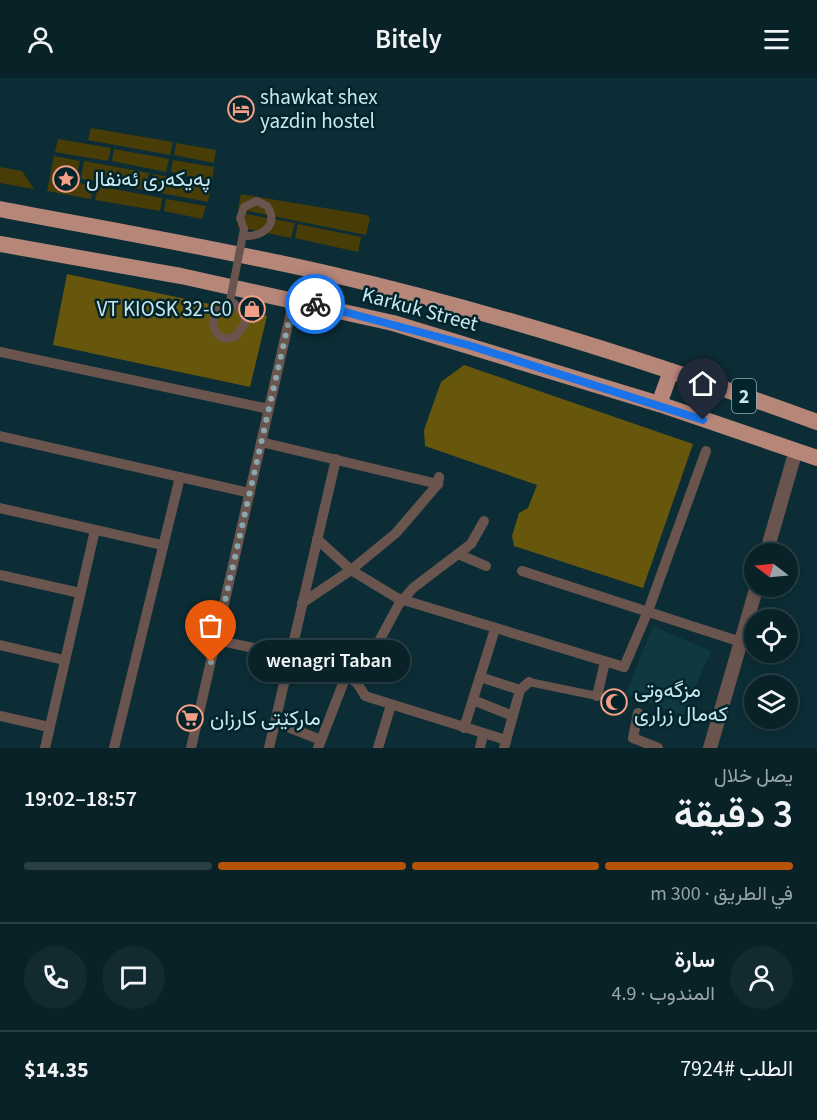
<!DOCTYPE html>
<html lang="ar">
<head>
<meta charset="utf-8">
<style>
  body { margin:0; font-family:"Source Sans 3",Vazirmatn,sans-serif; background:#122a30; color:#f1f3f6; direction:rtl; height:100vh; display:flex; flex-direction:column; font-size:22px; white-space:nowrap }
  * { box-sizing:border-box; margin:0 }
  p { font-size:20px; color:#99a4a8 }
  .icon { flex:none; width:33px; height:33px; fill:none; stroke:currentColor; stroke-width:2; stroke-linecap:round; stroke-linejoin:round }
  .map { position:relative; height:670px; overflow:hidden; direction:ltr }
  .side { display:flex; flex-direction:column; background:#092228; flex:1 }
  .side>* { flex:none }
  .needle { width:39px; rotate:286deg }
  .fabs { position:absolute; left:744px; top:465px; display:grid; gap:12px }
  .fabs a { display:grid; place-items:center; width:54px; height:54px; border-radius:50%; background:#092228; box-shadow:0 3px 9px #0003,0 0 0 2px #293f45; font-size:30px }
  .pin { position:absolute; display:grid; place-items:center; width:51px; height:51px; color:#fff; margin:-62px -26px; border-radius:50% 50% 50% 0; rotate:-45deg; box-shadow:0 0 6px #0007 }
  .pin .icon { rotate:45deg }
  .courier { position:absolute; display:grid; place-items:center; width:60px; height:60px; margin:-30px; border:4px solid #1a73e8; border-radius:50%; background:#fff; color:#222; box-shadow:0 2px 8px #0007 }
  .bubble { position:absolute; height:42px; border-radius:21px; background:#092228; box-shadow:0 3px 9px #0003,0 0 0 2px #293f45; font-size:20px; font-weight:600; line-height:42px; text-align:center; direction:rtl }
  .summary em { font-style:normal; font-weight:600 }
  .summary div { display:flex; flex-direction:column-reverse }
  .summary { display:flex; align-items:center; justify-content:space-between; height:102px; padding:0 24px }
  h1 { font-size:39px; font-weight:600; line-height:45px }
  .bar { display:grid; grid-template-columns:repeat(4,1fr); gap:9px 6px; align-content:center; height:72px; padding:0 24px }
  .bar i { height:8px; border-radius:4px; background:#293f45 }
  .bar .current { background:#b45309 }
  .bar p { grid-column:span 4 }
  .line { display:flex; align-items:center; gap:15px; padding:0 24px; border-top:2px solid #293f45 }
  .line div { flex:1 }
  .round { display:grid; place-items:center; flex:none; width:63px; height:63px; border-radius:32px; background:#122a30 }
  header { display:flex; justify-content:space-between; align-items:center; height:78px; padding:0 24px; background:#092228; font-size:27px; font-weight:600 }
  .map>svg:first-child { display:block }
</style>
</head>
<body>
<header><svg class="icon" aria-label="menu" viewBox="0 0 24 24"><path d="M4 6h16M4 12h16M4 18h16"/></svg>Bitely<svg class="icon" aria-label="person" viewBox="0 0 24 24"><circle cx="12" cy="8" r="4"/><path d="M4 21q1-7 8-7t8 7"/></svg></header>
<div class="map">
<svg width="817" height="670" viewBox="0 0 817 670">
  <rect width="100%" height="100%" fill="#0c2d35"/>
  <path fill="#0f3841" d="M653 548 711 573 683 638 626 616Z"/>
  <g fill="#493d07">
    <path d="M91 50 173 64 170 77 88 62Z"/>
    <path d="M58 61 111 70 108 83 55 74Z"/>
    <path d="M176 65 216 72 214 85 174 77Z"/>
    <path d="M114 71 169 81 166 94 112 83Z"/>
    <path d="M54 78 80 83 75 104 94 108 91 121 47 113Z"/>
    <path d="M173 82 214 89 212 103 171 94Z"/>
    <path d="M84 83 149 95 145 112 81 101Z"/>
    <path d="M0 89 22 93 34 111 0 105Z"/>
    <path d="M153 96 211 107 208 124 150 113Z"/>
    <path d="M98 108 162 120 160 133 95 122Z"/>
    <path d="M241 116 367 137 370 140 366 157 238 131Z"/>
    <path d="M166 121 206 128 202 141 164 133Z"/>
    <path d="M241 135 295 145 291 160 238 149Z"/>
    <path d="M298 146 361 159 358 174 295 160Z"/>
  </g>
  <g fill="#67570c">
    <path d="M67 196 267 238 250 309 53 267Z"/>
    <path d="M464 287 693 366 643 510 514 468 512 458 519 435 528 430 537 407 425 368 424 352 441 304Z"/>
  </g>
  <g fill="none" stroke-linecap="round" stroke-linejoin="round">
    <g stroke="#6a544e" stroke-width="8">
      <path d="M244 151 240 140 244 129 257 123 267 128C279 146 264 158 246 158"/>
      <path d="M229 228 217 233C211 244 212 254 224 261L235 259 245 246 244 235 234 225"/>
      <path d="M529 604 597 618"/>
    </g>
    <g stroke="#6a544e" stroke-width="10">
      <path d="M0 274 269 331"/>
      <path d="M0 358 250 415"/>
      <path d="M261 364 438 406"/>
      <path d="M0 430 162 467"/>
      <path d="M317 461 351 492 397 520 624 589 648 533 706 373"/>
      <path d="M458 476 486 488"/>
      <path d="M522 493 741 564"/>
      <path d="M0 497 80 515"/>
      <path d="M302 525 351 492 396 455 438 406 439 399"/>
      <path d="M216 562C251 570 326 582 354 603 359 606 362 613 365 618L506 662"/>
      <path d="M0 567 64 582"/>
      <path d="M480 599 520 612"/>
      <path d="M357 604 399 526 413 510 471 466 484 443"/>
      <path d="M597 618 605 584"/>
      <path d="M473 622 513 638"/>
      <path d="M638 635 633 660 658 670"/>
      <path d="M0 638 49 649"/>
      <path d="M275 644 321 662"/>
      <path d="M464 650 495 551"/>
      <path d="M45 670 95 452"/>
      <path d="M114 670 180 399"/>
      <path d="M191 670 294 221"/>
      <path d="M269 670 336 381"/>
      <path d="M318 670 346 598"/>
      <path d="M378 670 391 627"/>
      <path d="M480 670 483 656"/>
      <path d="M504 670 520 612 529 604"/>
    </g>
    <g stroke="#6a544e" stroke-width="14">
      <path d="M766 476 796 372"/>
      <path d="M710 670 757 508"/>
    </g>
    <g stroke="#b68679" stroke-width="16">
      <path d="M0 131C110 152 221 171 330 196 495 234 658 286 817 344"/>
      <path d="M0 166 181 198 393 245 659 326 817 380"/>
      <path d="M659 326 671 293"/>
    </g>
    <path stroke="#6a544e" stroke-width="8" d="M229 228 244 151"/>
  </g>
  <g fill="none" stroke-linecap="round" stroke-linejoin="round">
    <path stroke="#87a6ae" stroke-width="6" stroke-dasharray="0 10.8" d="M211 584 294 221 315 226"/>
    <path stroke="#1a73e8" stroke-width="8" d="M315 226 468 267 703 342"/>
  </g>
  <defs>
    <g id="hotel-ring" transform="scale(1.35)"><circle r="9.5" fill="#02242b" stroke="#f49e87" stroke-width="1.5"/><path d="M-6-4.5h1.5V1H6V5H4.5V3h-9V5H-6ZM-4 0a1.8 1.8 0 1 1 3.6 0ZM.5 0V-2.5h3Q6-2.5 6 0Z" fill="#f49e87"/></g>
    <g id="sight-ring" transform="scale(1.35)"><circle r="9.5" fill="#02242b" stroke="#f49e87" stroke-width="1.5"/><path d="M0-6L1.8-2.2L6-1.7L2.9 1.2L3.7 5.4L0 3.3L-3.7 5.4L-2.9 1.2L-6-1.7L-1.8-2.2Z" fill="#f49e87"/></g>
    <g id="shop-ring" transform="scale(1.35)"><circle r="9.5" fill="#02242b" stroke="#f49e87" stroke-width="1.5"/><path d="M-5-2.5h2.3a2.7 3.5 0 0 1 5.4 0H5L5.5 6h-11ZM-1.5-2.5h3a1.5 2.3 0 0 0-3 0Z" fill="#f49e87"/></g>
    <g id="mosque-ring" transform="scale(1.35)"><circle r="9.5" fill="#02242b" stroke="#f49e87" stroke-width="1.5"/><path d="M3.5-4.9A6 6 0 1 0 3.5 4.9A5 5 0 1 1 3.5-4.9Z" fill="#f49e87"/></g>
    <g id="supermarket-ring" transform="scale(1.35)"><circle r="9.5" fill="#02242b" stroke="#f49e87" stroke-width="1.5"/><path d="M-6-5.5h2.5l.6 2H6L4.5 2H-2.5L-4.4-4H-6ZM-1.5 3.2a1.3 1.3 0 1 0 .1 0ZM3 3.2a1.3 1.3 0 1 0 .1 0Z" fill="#f49e87"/></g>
  </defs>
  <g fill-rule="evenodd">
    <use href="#hotel-ring" x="241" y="31"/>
    <use href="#sight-ring" x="66" y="101"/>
    <use href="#shop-ring" x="252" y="231"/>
    <use href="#mosque-ring" x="614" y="624"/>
    <use href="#supermarket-ring" x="190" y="640"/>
  </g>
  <g text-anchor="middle" stroke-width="5" stroke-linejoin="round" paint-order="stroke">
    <rect fill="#02242b" stroke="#8dacb4" stroke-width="1.5" x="732" y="301" width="24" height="34" rx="4.5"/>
    <g font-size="20" font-weight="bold" fill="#c9e7ef">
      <text x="744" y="325">2</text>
    </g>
    <g font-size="21" fill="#c9e7ef" stroke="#02242b" text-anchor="start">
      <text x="260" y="26">shawkat shex<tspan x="260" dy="24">yazdin hostel</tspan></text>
      <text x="86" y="108">پەیکەری ئەنفال</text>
      <text x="232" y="238" text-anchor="end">VT KIOSK 32-C0</text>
      <text x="634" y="619">مزگەوتی<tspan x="634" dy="24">کەمال زراری</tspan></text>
      <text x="210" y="647">مارکێتی کارزان</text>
    </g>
    <g font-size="21" fill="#c9e7ef" stroke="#02242b">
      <text transform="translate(420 231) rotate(15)" y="7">Karkuk Street</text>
    </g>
  </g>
</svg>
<div class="fabs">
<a><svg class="needle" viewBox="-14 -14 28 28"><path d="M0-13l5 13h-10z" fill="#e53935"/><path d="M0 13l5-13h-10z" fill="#99a4a8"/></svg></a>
<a><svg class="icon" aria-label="locate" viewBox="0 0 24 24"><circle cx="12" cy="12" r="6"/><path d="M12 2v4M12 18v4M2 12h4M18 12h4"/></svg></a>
<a><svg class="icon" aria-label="layers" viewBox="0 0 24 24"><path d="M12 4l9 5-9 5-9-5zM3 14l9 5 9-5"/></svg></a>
</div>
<div class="pin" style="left:211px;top:584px;background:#ea580c"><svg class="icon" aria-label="bag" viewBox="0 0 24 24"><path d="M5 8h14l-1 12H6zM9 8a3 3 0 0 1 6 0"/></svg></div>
<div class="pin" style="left:703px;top:342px;background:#1f2937"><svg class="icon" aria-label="home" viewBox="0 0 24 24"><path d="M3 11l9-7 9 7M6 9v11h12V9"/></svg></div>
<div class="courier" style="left:315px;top:226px"><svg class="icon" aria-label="bike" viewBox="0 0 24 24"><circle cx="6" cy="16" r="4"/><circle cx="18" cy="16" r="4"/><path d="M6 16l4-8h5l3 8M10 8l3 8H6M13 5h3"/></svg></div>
<div class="bubble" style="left:248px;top:562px;width:162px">wenagri Taban</div>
</div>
<section class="side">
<div class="summary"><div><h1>3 دقيقة</h1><p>يصل خلال</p></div><em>18:57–19:02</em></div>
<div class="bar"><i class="current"></i><i class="current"></i><i class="current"></i><i></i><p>في الطريق · 300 m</p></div>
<div class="line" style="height:108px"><a class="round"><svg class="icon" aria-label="person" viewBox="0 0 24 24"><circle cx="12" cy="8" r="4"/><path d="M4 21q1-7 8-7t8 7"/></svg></a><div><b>سارة</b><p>المندوب · 4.9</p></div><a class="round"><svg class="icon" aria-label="chat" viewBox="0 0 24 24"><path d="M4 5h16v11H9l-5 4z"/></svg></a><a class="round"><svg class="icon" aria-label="phone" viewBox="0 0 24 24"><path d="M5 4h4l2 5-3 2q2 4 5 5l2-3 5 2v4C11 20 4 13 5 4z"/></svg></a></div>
<div class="line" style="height:78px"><div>الطلب #7924</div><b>$14.35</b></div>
</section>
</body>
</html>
